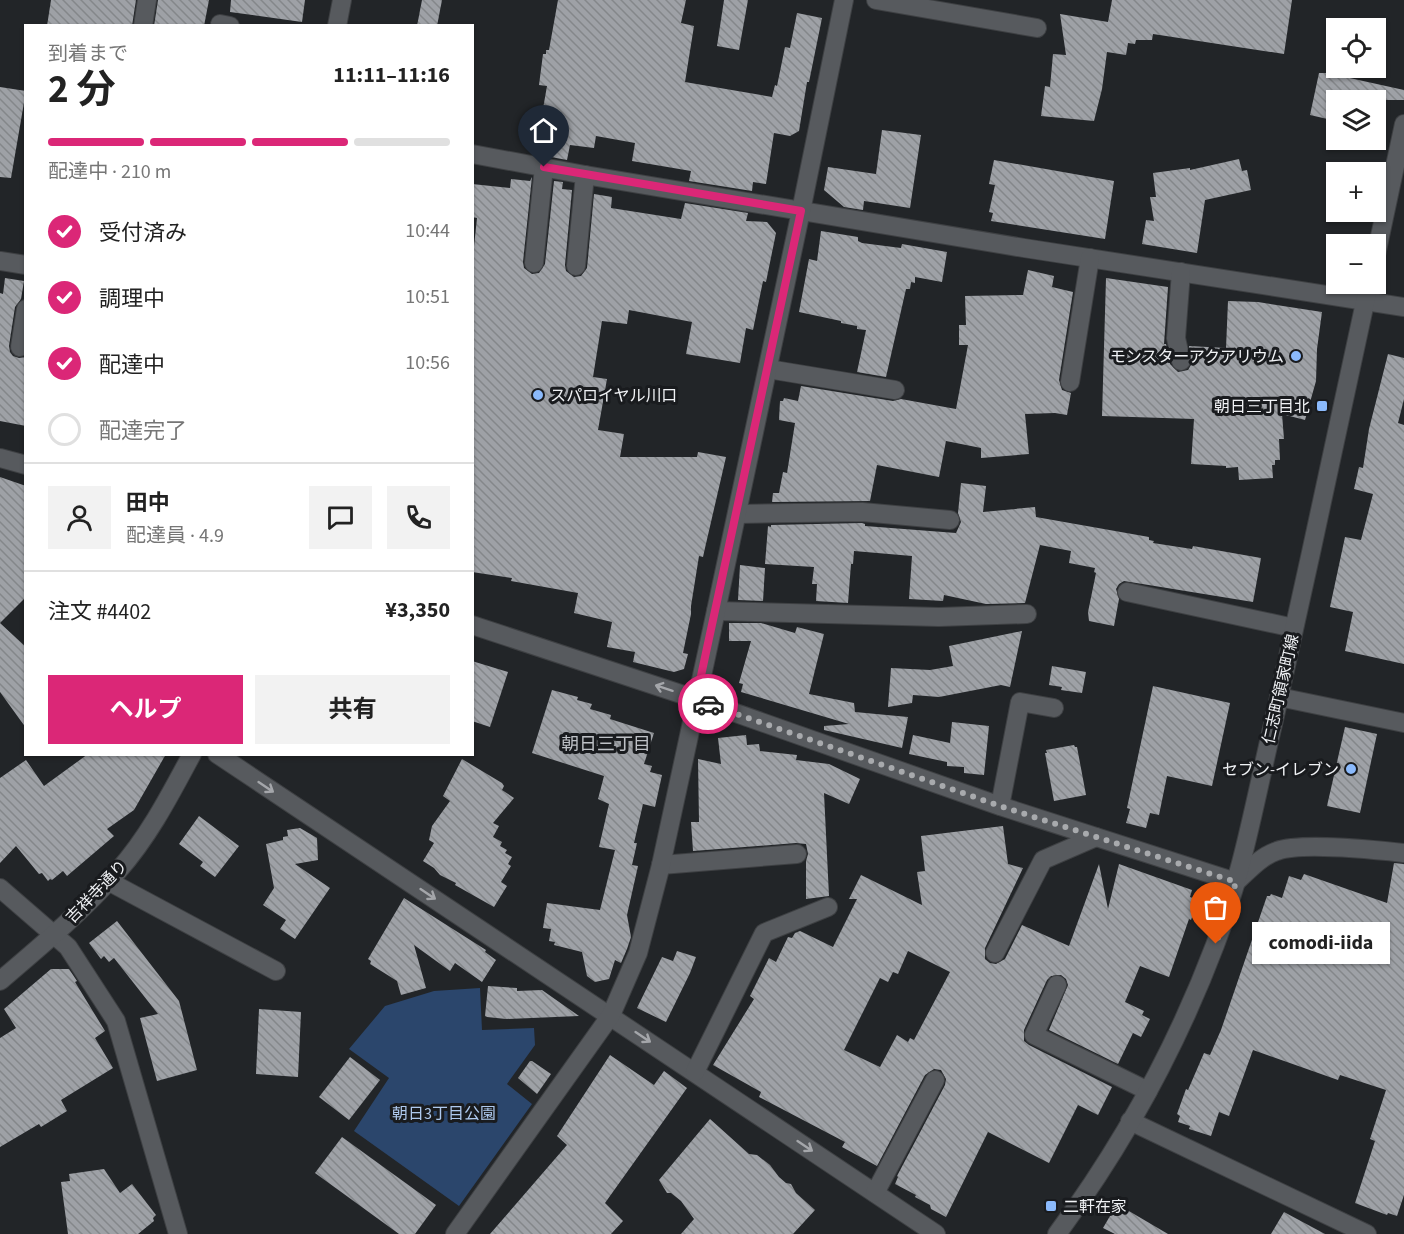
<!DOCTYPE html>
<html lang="ja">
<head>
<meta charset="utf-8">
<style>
  body { margin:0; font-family:"Source Sans 3","Noto Sans JP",sans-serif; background:#f2f2f2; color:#222; height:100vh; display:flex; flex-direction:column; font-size:22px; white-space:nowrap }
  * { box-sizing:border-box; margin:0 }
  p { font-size:20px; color:#767676 }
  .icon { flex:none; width:33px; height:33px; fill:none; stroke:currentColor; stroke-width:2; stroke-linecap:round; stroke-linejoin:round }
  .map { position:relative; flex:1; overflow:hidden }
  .panel { position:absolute; left:24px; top:24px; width:450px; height:732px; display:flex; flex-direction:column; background:#fff; border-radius:0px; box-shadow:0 2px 4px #0004 }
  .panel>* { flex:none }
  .fabs { position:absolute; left:1326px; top:18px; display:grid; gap:12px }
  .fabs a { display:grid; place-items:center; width:60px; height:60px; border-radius:0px; background:#fff; box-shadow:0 2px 4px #0004; font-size:30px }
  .pin { position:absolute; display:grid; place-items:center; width:51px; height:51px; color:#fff; margin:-62px -26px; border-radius:50% 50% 50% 0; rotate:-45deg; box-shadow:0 0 6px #0007 }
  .pin .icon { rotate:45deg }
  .courier { position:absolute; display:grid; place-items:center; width:60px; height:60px; margin:-30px; border:4px solid #db2777; border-radius:50%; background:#fff; color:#222; box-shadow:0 2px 8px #0007 }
  .bubble { position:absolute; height:42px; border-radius:0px; background:#fff; box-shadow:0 2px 4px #0004; font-size:20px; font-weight:700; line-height:42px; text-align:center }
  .headline em { font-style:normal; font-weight:700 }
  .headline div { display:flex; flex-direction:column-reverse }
  .headline { display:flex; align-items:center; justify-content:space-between; height:102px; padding:0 24px }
  h1 { font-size:39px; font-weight:700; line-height:45px }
  .bar { display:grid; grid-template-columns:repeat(4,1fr); gap:9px 6px; align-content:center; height:72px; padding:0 24px }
  .bar i { height:8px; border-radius:4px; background:#e0e0e0 }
  .bar .active { background:#db2777 }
  .bar p { grid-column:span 4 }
  .line { display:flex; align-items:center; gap:15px; padding:0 24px; border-top:2px solid #e0e0e0 }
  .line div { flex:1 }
  .round { display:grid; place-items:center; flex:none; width:63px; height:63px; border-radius:0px; background:#f2f2f2 }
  ol { padding:0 24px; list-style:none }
  li { display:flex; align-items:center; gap:18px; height:66px }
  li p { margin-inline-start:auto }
  li .icon { padding:6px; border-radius:50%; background:#db2777; color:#fff; stroke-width:4 }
  li:last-child { color:#767676 }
  li i { width:33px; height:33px; border:3px solid #e0e0e0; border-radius:50% }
  .action { display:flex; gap:12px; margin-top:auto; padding:12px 24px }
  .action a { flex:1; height:69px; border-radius:0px; background:#db2777; color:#fff; font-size:24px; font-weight:700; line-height:69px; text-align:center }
  .action a+a { background:#f2f2f2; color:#222 }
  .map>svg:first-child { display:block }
</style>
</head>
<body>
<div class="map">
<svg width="1404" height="1234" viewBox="0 0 1404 1234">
  <defs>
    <pattern id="building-back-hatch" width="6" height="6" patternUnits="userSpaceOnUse" patternTransform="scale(1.5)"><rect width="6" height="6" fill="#9ea1a6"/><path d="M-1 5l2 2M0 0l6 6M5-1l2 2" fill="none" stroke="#84878a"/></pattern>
  </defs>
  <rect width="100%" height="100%" fill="#222528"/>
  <path fill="#2b466c" d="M480 988 482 1030 534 1028 535 1045 507 1084 532 1104 459 1206 354 1131 389 1078 349 1049 385 1006 434 991Z"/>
  <g fill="url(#building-back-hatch)" fill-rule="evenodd">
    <path d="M51 0H136L132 26H47Z"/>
    <path d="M158 0H209L204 26H154Z"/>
    <path d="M231 0H305L302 22 230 12Z"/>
    <path d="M422 0H442L437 26H417Z"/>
    <path d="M558 0H686L681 23 694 26 685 82 772 97 775 85 777 86 785 47 790 48 797 13 822 18 809 82H807L799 131 790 136 774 133 766 184 753 182 752 191 689 181 691 171 632 161 635 143 596 136 594 148 570 145 567 160 535 154 547 86 539 85 543 54H546V50H549Z"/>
    <path d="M724 0H748L739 50 717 46Z"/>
    <path d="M1112 0H1292L1284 54 1153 34 1152 40H1136L1135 44 1128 43 1126 55 1107 52 1102 89 1094 121 1041 116 1045 86 1050 87 1053 54 1066 55 1060 14 1108 22Z"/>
    <path d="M1319 73H1327L1404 90V100H1336V121L1310 115Z"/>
    <path d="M0 87 26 91 11 178 0 177Z"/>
    <path d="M882 130 921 135 910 208 864 201 863 210 844 207 824 190 828 167 876 174Z"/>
    <path d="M1239 159 1242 171 1247 170 1251 190 1205 200 1197 253 1142 244 1146 220 1154 221 1150 197H1156L1153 173 1190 168V170Z"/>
    <path d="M994 160 1114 181 1105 239 991 221 993 213 989 212 995 185 989 184Z"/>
    <path d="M532 177 523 262 524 268 532 274 539 273 545 264 554 181 563 182 562 189 572 190 565 265 566 271 574 277 581 276 587 268 594 194 612 197 611 208 681 219 685 203 748 213 746 221 767 222 776 233 766 282 763 281 753 330 746 328 740 363 686 354 692 322 629 310 627 324 602 321 593 377 607 379 598 430 624 434 620 457H697L698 452 726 457 705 548 703 557 699 556 691 606V614L683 653 688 654 684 669 674 672 633 662 635 652 607 647 612 622 574 613 578 593 511 581 512 578 472 572V265L477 218 472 217V184L510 188 511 179 530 181Z"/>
    <path d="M821 231 858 237V241L862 243 901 248 902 244 947 252 942 282 915 277V283L911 282 910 289H906L886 377 857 372 866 330 857 329V326L841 323V321L799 312 809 259 817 261Z"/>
    <path d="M1028 270 1054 276 1052 287 1073 292 1059 380 1062 390 1071 393 1067 415 1055 413 1025 414 1029 454 981 458V448L946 441 939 477 877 465 870 501 772 502 773 493H779L783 472 787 473 795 423 779 420 780 401H783L784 398 798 401 801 386 893 401 901 399 956 409 968 345H959V325H966L965 296 1023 295Z"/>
    <path d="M5 278 24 281 21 299 15 307 9 346 10 352 13 356 19 358 26 357V426L0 421V293L3 294Z"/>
    <path d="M1106 278 1168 287 1164 344H1166L1170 364 1178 372 1188 370 1191 365 1189 346 1226 348 1228 301 1258 302 1322 312 1317 349 1316 381 1305 420 1282 414 1284 439H1279L1280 460H1275V465H1272L1273 478 1239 480 1238 467 1226 468V466L1191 464 1194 419 1102 416Z"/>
    <path d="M1388 354 1404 358V399L1398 423 1404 425V664L1345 651 1353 612 1330 607 1345 537 1361 540 1373 494 1354 489 1359 467 1363 468 1369 429Z"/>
    <path d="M0 477 26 486V597L0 623 26 647V728L0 692Z"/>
    <path d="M961 483 986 486 983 512 1035 507 1036 517 1149 537V540L1154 541 1153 543 1192 549 1193 546 1261 558 1253 602 1124 581 1119 584 1116 589 1119 599 1114 626 1089 621 1088 612 1096 573 1094 572 1095 568 1069 563 1071 551 1040 545 1025 603 986 604 944 595 943 601 909 599 912 556 854 551 853 564H851L848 603 816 601 817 584H812L814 567 765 564 768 526 771 527V525L862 523 865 524V526L956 533 961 522 958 513Z"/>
    <path d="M740 565 765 568 763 601 738 600Z"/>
    <path d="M729 623H761L795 633 797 627 824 634 809 694 854 703 855 712 908 717 902 748 824 730V726L849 724 741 692 743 684 739 683 751 641H729Z"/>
    <path d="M1022 631 1010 687 1001 685 939 697 913 695 912 703 888 707 891 668 930 670 953 666 949 646Z"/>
    <path d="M472 661 508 672 490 727 472 721Z"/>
    <path d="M1052 666 1086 672 1082 693 1061 690 1062 687 1049 685Z"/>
    <path d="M1153 686 1230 703 1212 786 1167 776 1159 815 1150 813 1146 828 1126 823 1130 809 1127 808Z"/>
    <path d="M552 690 578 697 577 700 592 704 590 709 611 715 610 719 654 733 644 764 652 766 650 772 662 775 655 807 643 804 634 843H637L632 865 638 866 627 915 631 937 627 949 621 963 615 960 609 979 595 982 587 976 582 952 554 945 555 942 549 941 551 929 543 928 547 903 600 910 615 850 599 847 609 804 598 799 604 776 532 753Z"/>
    <path d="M952 722 989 726 984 775 964 773V767L947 766V762L909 754 913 735 950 743Z"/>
    <path d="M1345 727 1377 734 1360 813 1327 806Z"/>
    <path d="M746 735 747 745 759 744 760 751 797 755 796 760 829 764 860 779 849 804 824 793 829 896 806 899V861L808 854 806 844 796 843 693 851 691 822H699L698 759 721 764 718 738Z"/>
    <path d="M1074 745 1075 747H1077L1086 795 1054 801 1045 753H1047L1046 750Z"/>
    <path d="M88 754H166L134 810 107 829 114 836 67 876 63 871 52 880 50 879 48 881 42 873 39 874 16 846 0 863V778L26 760 44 786Z"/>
    <path d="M462 759 502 783 504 786 502 790 514 798 493 823 499 826 493 837 502 842 500 846 507 850 505 853 512 857 508 864 511 866 501 882 507 886 494 907 455 885 456 883 440 875 434 868 423 861 434 843 429 840 432 826 450 801 443 796Z"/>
    <path d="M199 816 239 846 215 877 200 866 203 862 179 844Z"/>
    <path d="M1003 826 1008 864 1023 868 985 948V959L990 963 996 964 1005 959 1022 925 1069 946 1099 864 1108 909 1119 864 1192 890 1190 897 1198 900 1191 920 1189 919 1169 977 1140 966 1125 1002 1144 1011 1142 1015 1150 1019 1141 1037 1133 1033 1118 1064 1049 1030 1068 985 1066 979 1061 975 1051 976 1047 980 1024 1030V1041L1029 1045 1112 1087 1098 1115 1078 1105 1049 1163 988 1132 946 1217 931 1209 930 1205 915 1197 916 1195 895 1184 898 1177 897 1176 945 1085 946 1079 941 1070 934 1069 925 1075 877 1166 842 1147 845 1142 759 1097 761 1092 713 1065 754 999 750 996 769 958 776 962 788 937 792 938 795 933 800 931 833 947 857 899H849L861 875 922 905 917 872 925 871 921 836ZM908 951 950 972 914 1040 910 1038 908 1042 897 1035 880 1067 844 1050 880 978 888 982 893 972 898 974Z"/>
    <path d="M300 828 317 838 318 860 295 864 330 888 295 939 280 929 286 920 263 905 274 888 266 844 283 840V837L288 836 287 830Z"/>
    <path d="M1394 863 1404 864V1195L1397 1216 1388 1213 1387 1215 1355 1203 1375 1141 1370 1139 1386 1090 1340 1075 1338 1080 1253 1050 1229 1116 1219 1112 1211 1136 1189 1129 1190 1126 1178 1122 1180 1116 1177 1114 1186 1089 1188 1090 1204 1053 1210 1055 1221 1030 1267 896H1270L1271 894 1282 898 1289 876 1301 880 1304 874 1387 903Z"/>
    <path d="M404 898 486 950 485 952 496 960 482 982 455 963 450 971 414 945 426 988 401 995 397 981 370 964 371 961 368 959Z"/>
    <path d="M117 921 179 1001 197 1070 157 1081 140 1018 158 1014 114 958 109 962 104 956 101 959 89 943Z"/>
    <path d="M677 951 696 957 690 973 666 1022 637 1008 662 957 673 961Z"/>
    <path d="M51 969H69L77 981 75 982 105 1031 95 1038 113 1068 61 1100 67 1111 41 1127 39 1124 0 1147V1038L16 1028 4 1009Z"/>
    <path d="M488 986 517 988V991L542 990 579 1016 506 1019 487 1017 485 1016Z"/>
    <path d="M259 1009 301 1012 298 1077 256 1074Z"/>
    <path d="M610 1055 654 1085 664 1071 687 1088 605 1203 623 1221 611 1234H490L567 1145 557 1136Z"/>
    <path d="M350 1057 380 1080 349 1120 319 1097Z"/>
    <path d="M530 1061H532L551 1074 537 1094 518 1078Z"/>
    <path d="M710 1119 749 1154 757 1155 770 1165 779 1177 786 1183 791 1184 796 1193 815 1210 793 1234H681L694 1219 681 1201 671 1193H667L659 1180Z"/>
    <path d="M342 1137 436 1205 415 1234H399L315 1173Z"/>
    <path d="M104 1169 120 1193 132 1184 156 1215 153 1218 154 1221 138 1234H68L61 1182 70 1181 69 1174Z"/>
    <path d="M1117 1204 1168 1234H1115L1103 1228Z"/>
    <path d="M1284 1212 1325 1234H1271Z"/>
  </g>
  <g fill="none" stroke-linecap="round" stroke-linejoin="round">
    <g stroke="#3e4043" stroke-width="20">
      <g id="minor">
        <path d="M876 0 1037 28"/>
        <path d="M220 24 230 26"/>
        <path d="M143 26 147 0"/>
        <path d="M337 26 342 0"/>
        <path d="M472 154 585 175 1024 248 1404 307"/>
        <path d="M1376 255 1404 124"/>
        <path d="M0 261 26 265"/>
        <path d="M534 263 544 167"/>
        <path d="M576 266 585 175"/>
        <path d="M1181 272 1176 338 1181 361"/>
        <path d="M20 347 26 309"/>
        <path d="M768 369 895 390"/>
        <path d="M1070 382 1090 258"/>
        <path d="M0 458 26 465"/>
        <path d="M737 514 862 512 950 520"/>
        <path d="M1127 592 1294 628"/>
        <path d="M716 611 939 617 1027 614"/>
        <path d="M472 625 696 699 1000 806 1236 882C1248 871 1261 856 1277 851 1302 842 1376 850 1404 853"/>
        <path d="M1279 697 1404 723"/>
        <path d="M217 754 936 1234"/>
        <path d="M1000 806 1020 702 1054 708"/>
        <path d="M661 865 797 854"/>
        <path d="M108 881 276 971"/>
        <path d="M0 888 68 947 116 1021 178 1234"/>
        <path d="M995 953 1043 860 1096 837"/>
        <path d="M0 981C41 946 83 911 118 871 149 836 170 795 192 754"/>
        <path d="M1057 985 1034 1035 1148 1091"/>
        <path d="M695 1072 764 933 828 907"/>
        <path d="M1130 1121 1367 1234"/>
        <path d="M875 1193 935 1080"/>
        <path d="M455 1234 611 1015 638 953 661 865 716 611 801 211 844 0"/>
        <path d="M1057 1234C1122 1146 1176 1048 1215 945 1243 873 1256 795 1274 720 1307 575 1337 429 1369 284"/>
      </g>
    </g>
    <use href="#minor" stroke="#575a5e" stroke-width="18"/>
  </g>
  <defs><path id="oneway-shaft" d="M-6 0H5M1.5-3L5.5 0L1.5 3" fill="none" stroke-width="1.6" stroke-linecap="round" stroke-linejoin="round" transform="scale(1.5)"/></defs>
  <g stroke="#a4a6aa">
    <use href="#oneway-shaft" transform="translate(664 688) rotate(-162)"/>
    <use href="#oneway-shaft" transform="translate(266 787) rotate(34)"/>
    <use href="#oneway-shaft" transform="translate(428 894) rotate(34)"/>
    <use href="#oneway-shaft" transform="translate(643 1037) rotate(34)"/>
    <use href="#oneway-shaft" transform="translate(805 1146) rotate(34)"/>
  </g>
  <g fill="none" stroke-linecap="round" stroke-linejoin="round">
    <path stroke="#a8aaad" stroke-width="6" stroke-dasharray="0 10.8" d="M708 704 1000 806 1236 882 1216 944"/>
    <path stroke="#db2777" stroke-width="8" d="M544 167 801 211 696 699 708 704"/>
  </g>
  <g fill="#8bbafc" stroke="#191b1e" stroke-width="2">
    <circle cx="1296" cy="356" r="6"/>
    <circle cx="538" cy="395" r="6"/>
    <rect x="1316" y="400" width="12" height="12" rx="3"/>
    <circle cx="1351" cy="769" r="6"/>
    <rect x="1045" y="1200" width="12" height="12" rx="3"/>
  </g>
  <g text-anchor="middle" stroke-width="6" stroke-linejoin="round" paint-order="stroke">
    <g font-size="16" fill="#f0f2f5" stroke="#191b1e" text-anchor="end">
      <text x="1284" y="362">モンスターアクアリウム</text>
      <text x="550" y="401" text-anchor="start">スパロイヤル川口</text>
      <text x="1310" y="412">朝日三丁目北</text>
      <text x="1339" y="775">セブン-イレブン</text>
      <text x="1063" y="1212" text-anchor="start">二軒在家</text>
    </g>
    <g font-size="16" fill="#f0f2f5" stroke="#191b1e">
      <text transform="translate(1280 689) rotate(-77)" y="6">仁志町領家町線</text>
      <text transform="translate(96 891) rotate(-46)" y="6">吉祥寺通り</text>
    </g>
    <g font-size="16" fill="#aec9ee" stroke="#191b1e">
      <text x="444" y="1119">朝日3丁目公園</text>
    </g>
    <g font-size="18" fill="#bec1c6" stroke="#191b1e">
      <text x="606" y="750">朝日三丁目</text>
    </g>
  </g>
</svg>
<div class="fabs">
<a><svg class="icon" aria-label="locate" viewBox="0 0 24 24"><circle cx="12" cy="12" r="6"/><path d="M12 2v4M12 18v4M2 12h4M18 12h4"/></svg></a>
<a><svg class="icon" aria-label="layers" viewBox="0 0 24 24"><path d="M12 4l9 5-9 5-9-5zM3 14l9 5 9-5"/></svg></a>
<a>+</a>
<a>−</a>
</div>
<div class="pin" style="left:1216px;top:944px;background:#ea580c"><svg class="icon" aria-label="bag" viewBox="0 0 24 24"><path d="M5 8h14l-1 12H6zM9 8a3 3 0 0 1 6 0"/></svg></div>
<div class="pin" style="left:544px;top:167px;background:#1f2937"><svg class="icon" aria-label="home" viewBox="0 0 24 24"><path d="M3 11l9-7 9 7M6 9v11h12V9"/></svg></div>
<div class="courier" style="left:708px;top:704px"><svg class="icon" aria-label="car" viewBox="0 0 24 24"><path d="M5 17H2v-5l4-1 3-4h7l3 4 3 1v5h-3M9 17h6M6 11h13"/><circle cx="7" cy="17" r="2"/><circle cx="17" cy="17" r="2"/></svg></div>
<div class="bubble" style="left:1252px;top:922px;width:138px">comodi-iida</div>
<section class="panel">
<div class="headline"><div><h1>2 分</h1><p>到着まで</p></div><em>11:11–11:16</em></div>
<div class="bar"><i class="active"></i><i class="active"></i><i class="active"></i><i></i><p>配達中 · 210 m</p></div>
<ol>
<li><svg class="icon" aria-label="check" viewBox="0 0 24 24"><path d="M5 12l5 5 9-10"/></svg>受付済み<p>10:44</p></li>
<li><svg class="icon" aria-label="check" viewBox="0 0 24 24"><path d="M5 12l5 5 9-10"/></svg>調理中<p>10:51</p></li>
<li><svg class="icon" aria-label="check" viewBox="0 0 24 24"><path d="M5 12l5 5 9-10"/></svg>配達中<p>10:56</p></li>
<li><i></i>配達完了</li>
</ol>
<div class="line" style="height:108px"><a class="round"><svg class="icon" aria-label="person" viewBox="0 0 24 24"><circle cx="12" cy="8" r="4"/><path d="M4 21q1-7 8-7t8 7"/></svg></a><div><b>田中</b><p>配達員 · 4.9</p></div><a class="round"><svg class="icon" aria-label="chat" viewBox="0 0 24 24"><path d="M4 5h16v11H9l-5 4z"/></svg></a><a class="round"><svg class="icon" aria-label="phone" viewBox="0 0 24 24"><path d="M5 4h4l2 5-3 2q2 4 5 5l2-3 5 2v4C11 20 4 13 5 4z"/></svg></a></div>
<div class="line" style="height:78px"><div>注文 #4402</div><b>¥3,350</b></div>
<div class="action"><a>ヘルプ</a><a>共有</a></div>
</section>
</div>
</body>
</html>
